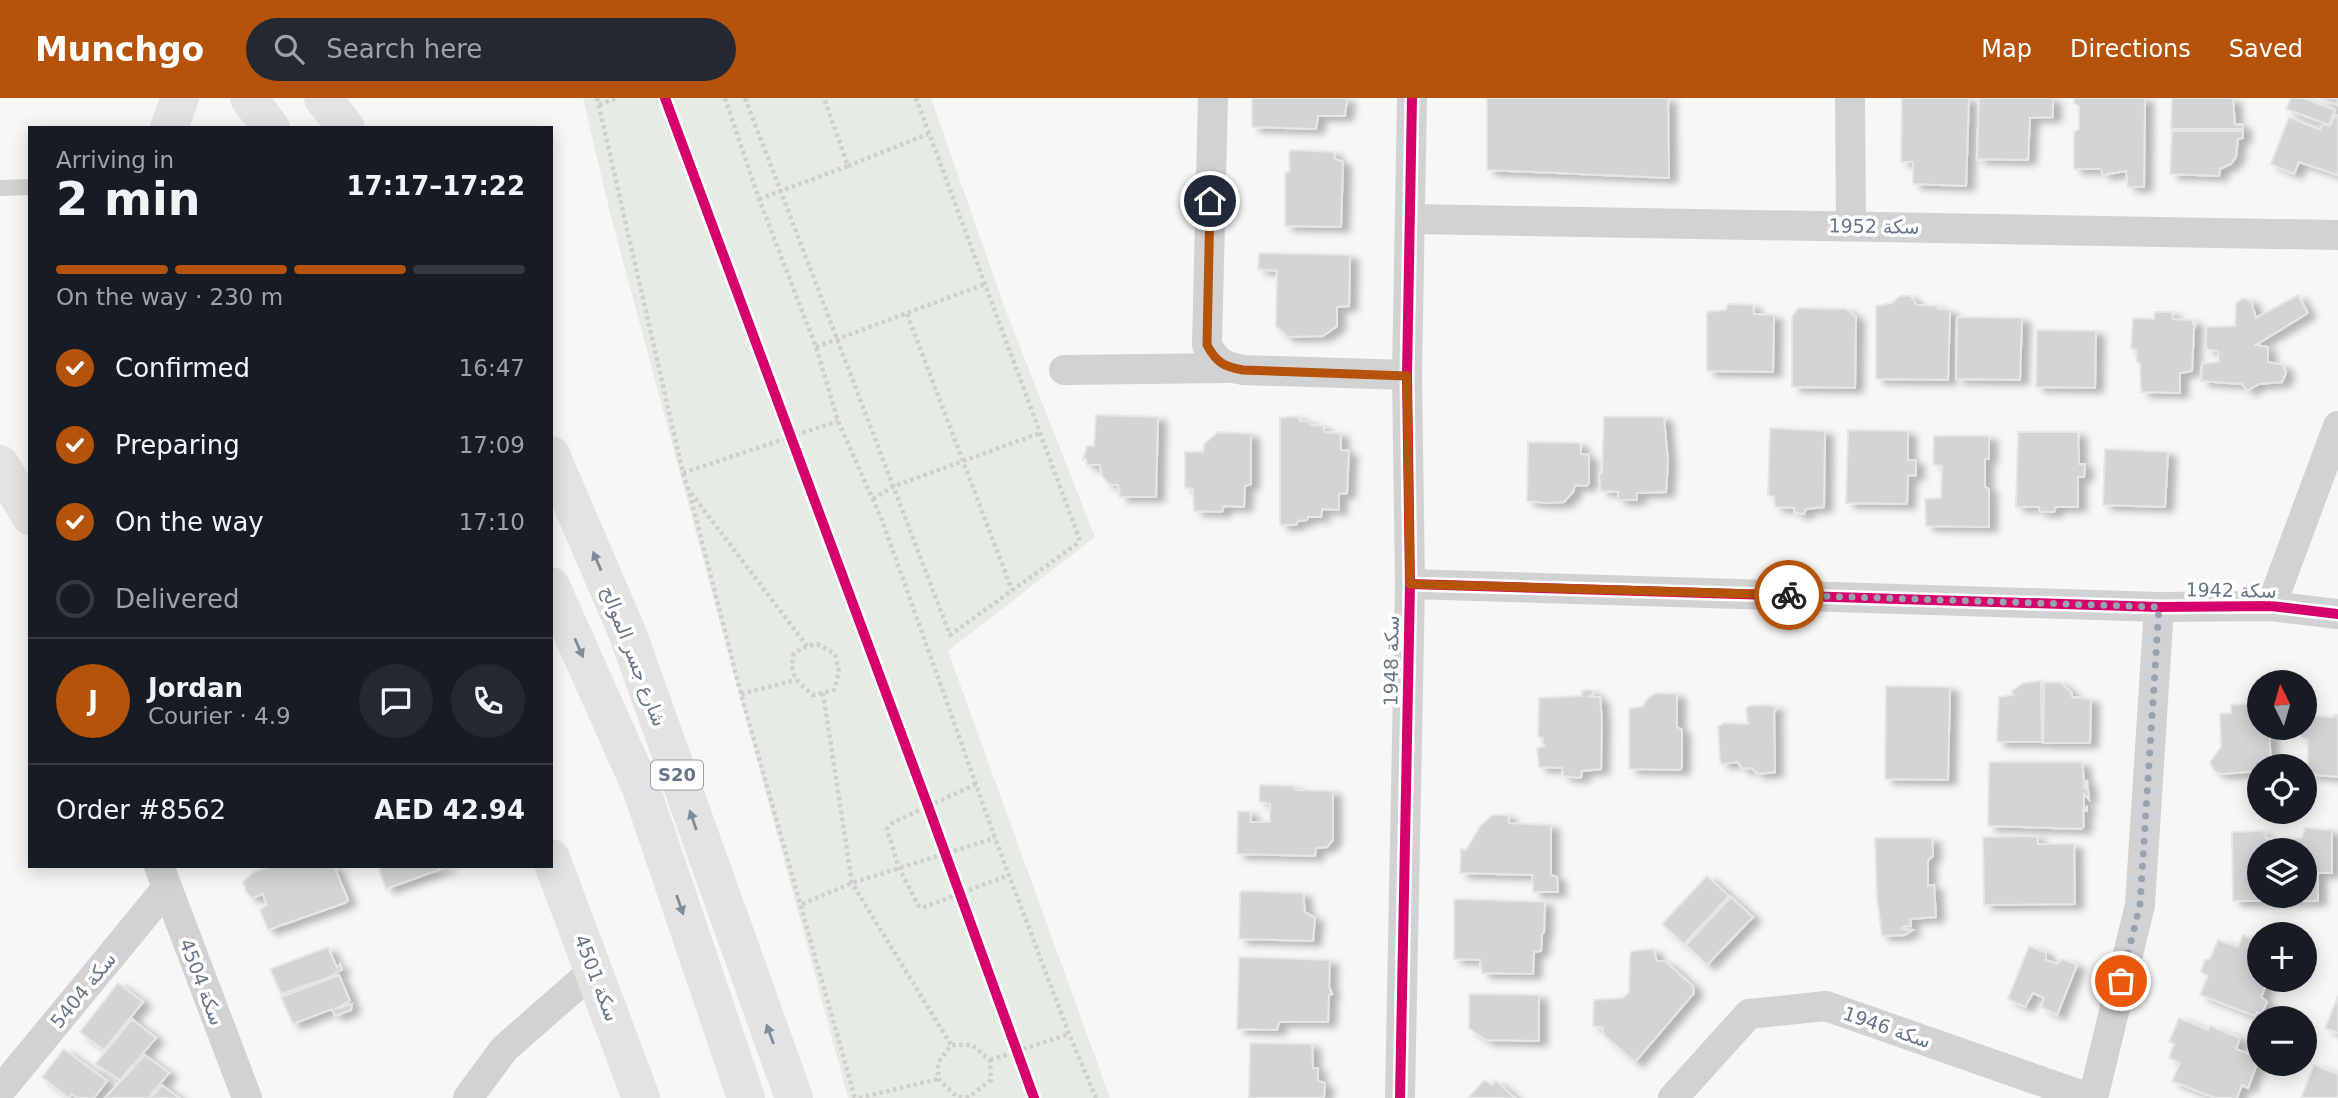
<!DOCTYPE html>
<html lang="en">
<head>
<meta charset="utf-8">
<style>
  body { margin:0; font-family:"DejaVu Sans","Noto Naskh Arabic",sans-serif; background:#242831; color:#f1f3f6; height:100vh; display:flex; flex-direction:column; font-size:26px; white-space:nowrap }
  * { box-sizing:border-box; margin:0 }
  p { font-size:23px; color:#9ea1a6 }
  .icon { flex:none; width:38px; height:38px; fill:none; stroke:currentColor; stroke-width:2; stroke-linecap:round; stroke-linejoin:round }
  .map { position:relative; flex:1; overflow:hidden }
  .sheet { position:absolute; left:28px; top:28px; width:525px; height:742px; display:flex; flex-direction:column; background:#171b24; border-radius:0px; box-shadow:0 4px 18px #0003 }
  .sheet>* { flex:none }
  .needle { width:46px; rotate:355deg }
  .buttons { position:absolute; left:2247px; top:572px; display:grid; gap:14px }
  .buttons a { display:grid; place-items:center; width:70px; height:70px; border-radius:50%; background:#171b24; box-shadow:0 4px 18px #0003; font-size:35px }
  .pin { position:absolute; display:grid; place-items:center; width:60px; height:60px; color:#fff; margin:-30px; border:4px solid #fff; border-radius:50%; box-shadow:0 2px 7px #0007 }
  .courier { position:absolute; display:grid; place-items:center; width:70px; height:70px; margin:-35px; border:5px solid #b45309; border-radius:50%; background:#fff; color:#222; box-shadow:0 2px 9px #0007 }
  .overview em { font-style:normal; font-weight:700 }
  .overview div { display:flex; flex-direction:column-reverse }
  .overview { display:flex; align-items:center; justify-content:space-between; height:119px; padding:0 28px }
  h1 { font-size:46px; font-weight:700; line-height:52px }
  .bar { display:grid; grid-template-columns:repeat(4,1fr); gap:10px 7px; align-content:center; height:84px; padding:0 28px }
  .bar i { height:9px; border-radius:5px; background:#363941 }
  .bar .on { background:#b45309 }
  .bar p { grid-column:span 4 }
  .line { display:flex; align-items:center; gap:18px; padding:0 28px; border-top:2px solid #363941 }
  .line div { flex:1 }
  .round { display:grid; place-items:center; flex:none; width:74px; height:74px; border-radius:37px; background:#242831 }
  ol { padding:0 28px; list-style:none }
  li { display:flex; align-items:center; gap:21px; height:77px }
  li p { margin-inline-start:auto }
  li .icon { padding:7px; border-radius:50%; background:#b45309; color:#fff; stroke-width:4 }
  li:last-child { color:#9ea1a6 }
  li i { width:38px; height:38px; border:4px solid #363941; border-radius:50% }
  header { display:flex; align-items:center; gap:42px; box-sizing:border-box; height:98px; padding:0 35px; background:#b45309; color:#fff }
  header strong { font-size:33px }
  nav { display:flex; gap:38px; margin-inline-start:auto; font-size:24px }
  .search { width:490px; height:63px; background:#242831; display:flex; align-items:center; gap:18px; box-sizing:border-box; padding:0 24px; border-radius:38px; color:#9ea1a6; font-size:26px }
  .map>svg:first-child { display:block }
</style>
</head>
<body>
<header>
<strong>Munchgo</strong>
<div class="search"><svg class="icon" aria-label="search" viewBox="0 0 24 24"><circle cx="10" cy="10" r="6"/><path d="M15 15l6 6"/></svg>Search here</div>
<nav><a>Map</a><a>Directions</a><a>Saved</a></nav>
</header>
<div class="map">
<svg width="2338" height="1000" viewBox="0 0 2338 1000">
  <defs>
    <filter id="shadow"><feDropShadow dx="8" dy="4.5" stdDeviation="3.5" flood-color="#0004"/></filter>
  </defs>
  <rect width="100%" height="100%" fill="#f7f7f6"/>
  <path fill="#e6ebe4" d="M583 0H931L1006 213 1095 439 948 553 1110 1000H848L610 115Z"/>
  <g fill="#d3d4d5" stroke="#e6e6e6" stroke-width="2" fill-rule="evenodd" filter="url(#shadow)">
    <path d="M1252 0H1347L1345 18H1318L1316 31 1252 29Z"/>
    <path d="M1487 0H1668L1669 80 1487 72Z"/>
    <path d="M1902 0H1969L1966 88 1913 86V64H1901Z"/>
    <path d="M1979 0H2053V19L2030 20 2028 62 1977 61Z"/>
    <path d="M2074 0H2145L2144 89H2128L2126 73 2103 77 2101 71H2074V34L2079 31V8L2074 5Z"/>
    <path d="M2172 0H2231L2233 2 2235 26 2243 27V31H2171Z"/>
    <path d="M2291 0H2303L2335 12 2329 27 2286 11Z"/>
    <path d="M2320 0H2338V7Z"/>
    <path d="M2335 17 2338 18V77L2299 64 2294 76 2271 66 2289 19 2320 32 2323 26 2330 28Z"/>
    <path d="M2172 33H2243V40L2238 41 2236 59 2231 66 2220 71 2219 78 2170 76Z"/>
    <path d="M1291 52 1334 54 1335 61 1343 64 1341 129 1285 128V75L1290 73 1289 55Z"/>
    <path d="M1259 155 1350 157 1349 208 1337 209V228L1323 238 1288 239 1276 228 1277 173 1258 171Z"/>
    <path d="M2298 197 2308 215 2256 247 2268 249V264L2283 267 2286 275 2282 284 2259 286 2247 293 2242 286 2201 283 2202 266 2219 264 2218 253 2206 251V229L2235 228 2236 205 2243 200 2251 203 2256 220Z"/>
    <path d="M1900 198H1910L1917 207 1937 208 1938 211 1950 212 1948 282 1876 281V208L1892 205Z"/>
    <path d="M1728 206 1753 207 1754 216 1774 217 1773 274 1707 273V214L1726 212Z"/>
    <path d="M1798 210 1846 211 1856 219 1855 290 1792 289V219Z"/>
    <path d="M2155 214H2172L2173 221 2192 222 2193 226 2196 225 2194 231 2192 273 2180 275V295L2141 294 2140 265 2137 264 2136 252 2131 250 2133 220 2154 221Z"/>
    <path d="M1957 219 2022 220 2020 282 1956 281Z"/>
    <path d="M2037 232 2096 233 2095 290 2036 289Z"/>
    <path d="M1096 317 1158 319 1156 399H1120L1118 387H1110L1102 378 1100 367H1087L1086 361 1083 362 1087 348H1094Z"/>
    <path d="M1297 318 1300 323H1309L1310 327 1323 328 1324 334 1340 335 1341 352 1349 353 1347 395 1339 396V412L1322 411 1321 419H1308L1307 422 1298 423 1296 427H1280V320Z"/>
    <path d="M1604 319H1664L1668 364 1666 394 1637 395V402H1618V394L1601 393 1599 377 1602 375Z"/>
    <path d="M1770 330 1825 333 1824 409 1806 411 1804 416 1795 415 1794 410 1775 409 1774 399 1768 397Z"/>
    <path d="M1848 332 1908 333V362H1916V377L1908 378 1907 406 1846 405Z"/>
    <path d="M1218 334 1251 336V386L1245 388 1244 409 1224 408 1222 414 1194 413 1193 391 1185 390V354H1203L1204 346Z"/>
    <path d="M2018 334H2078L2079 366H2085L2084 379H2078V409H2056L2054 414H2040L2039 409H2016Z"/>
    <path d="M1934 338H1989V361H1985V389L1989 391V429L1926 428 1925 401 1941 400 1942 368 1933 366Z"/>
    <path d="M1528 344 1580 345 1581 356 1589 357V385L1586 388 1575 387 1573 394 1564 404 1549 405 1527 403Z"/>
    <path d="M2105 351 2168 354 2165 409 2103 407Z"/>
    <path d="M2041 583 2042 644H1998L1997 642 1999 599 2013 597 2012 593 2023 585Z"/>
    <path d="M2059 584 2071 594 2072 599 2091 601 2090 645H2043L2044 585Z"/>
    <path d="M1886 588 1950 589 1948 682 1885 681Z"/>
    <path d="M1591 592 1594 596 1588 599H1600L1602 623 1601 671 1582 673 1581 680 1563 678 1562 670 1539 669 1537 650 1545 648 1542 644 1543 640 1538 638 1539 600 1582 598V593Z"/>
    <path d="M1656 595 1677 596V629L1682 632V669L1680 672 1629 671V611L1643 608 1648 600Z"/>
    <path d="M2259 605V630H2269L2271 668H2259V673L2222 676 2214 673 2210 664 2221 649 2220 616 2231 615V607Z"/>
    <path d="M1767 607 1777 610 1774 613 1775 674 1758 676 1752 670 1742 671 1738 664 1722 666 1720 663 1718 629 1724 625 1748 626 1746 611 1749 608Z"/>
    <path d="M2333 617H2338V679L2308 676V642L2301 639V634L2306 633 2307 618 2334 619Z"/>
    <path d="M1989 664H2082L2085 692 2087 682 2089 701 2084 696V710L2087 709V713L2083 712 2084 728 2081 731 1988 728Z"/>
    <path d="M1260 687 1293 688 1295 692 1333 693V742L1327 749 1316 750 1315 758 1237 756 1238 713 1250 714 1251 724H1270V706L1259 703Z"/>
    <path d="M1493 717H1508L1509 725 1551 727V777L1557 779 1558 794H1533L1532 777 1460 775 1461 751 1466 752 1481 727Z"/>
    <path d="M2305 730 2332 732V775H2318V803H2233L2232 734 2263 733 2267 741 2302 740ZM2259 752H2305V798H2259Z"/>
    <path d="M2037 738 2038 746H2074L2075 806 1984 807 1983 739Z"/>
    <path d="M1875 740H1932L1933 758 1928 762V788L1934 787 1936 819 1910 821 1911 828 1902 829V831L1913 832 1905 837 1882 838 1877 800Z"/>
    <path d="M272 768H334L348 802 345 805 268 832 260 812 267 807 263 796 252 800 246 794 243 784 254 774Z"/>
    <path d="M449 768 386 791 379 771 385 768Z"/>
    <path d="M1707 778 1729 798 1684 846 1662 826Z"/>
    <path d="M1243 793 1303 795 1305 814 1315 820 1313 843 1239 841 1240 794Z"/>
    <path d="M1731 799 1753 819 1707 867 1686 847Z"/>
    <path d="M1460 801 1545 804 1544 834 1542 837 1541 853 1534 854 1533 876 1482 875 1480 862 1454 861V802Z"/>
    <path d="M2243 837 2259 844V882H2268L2261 899 2267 904 2261 916 2257 914 2255 918 2200 897 2208 878 2201 874 2205 862 2210 861 2218 842 2238 849Z"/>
    <path d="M2029 848 2046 855V862L2057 866 2062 861 2077 867 2057 917 2041 909 2044 900 2033 895 2025 909 2008 901Z"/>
    <path d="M328 849 337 870 340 866 342 871 330 879 281 896 270 871Z"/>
    <path d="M1653 851 1657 863H1665L1693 888 1694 895 1635 964 1604 937 1602 929 1593 928 1594 902 1623 900 1629 894 1630 856 1632 853Z"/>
    <path d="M1239 859 1330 862 1329 888 1332 896 1329 897 1328 924H1279L1277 932 1237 931Z"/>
    <path d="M339 877 350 903 335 911 352 906 351 912 335 918 332 911 293 926 281 899Z"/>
    <path d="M118 885 143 904 104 952 80 934Z"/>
    <path d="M1469 896 1539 897V943L1486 942 1469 930Z"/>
    <path d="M2338 898V935L2325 930Z"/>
    <path d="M2179 920 2208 932 2210 928 2240 940 2236 951 2259 960 2248 990 2242 987 2237 1000H2215L2172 983 2180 965 2169 960 2174 946 2169 944Z"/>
    <path d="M132 921 156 940 120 982 95 966Z"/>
    <path d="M1250 945 1312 946 1313 970H1318V983L1325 985 1324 1000H1249Z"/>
    <path d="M64 951 107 983 94 1000H77L72 996 69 1000 42 979Z"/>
    <path d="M145 957 169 975 148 1000H105Z"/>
    <path d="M2314 967 2338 976V1000H2301Z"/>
    <path d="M1484 982 1492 987 1496 983 1515 1000H1468Z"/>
    <path d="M162 987 179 1000H151Z"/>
  </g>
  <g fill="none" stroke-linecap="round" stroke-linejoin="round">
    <g stroke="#cfcfd0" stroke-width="4.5" stroke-dasharray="3.5 3.5" stroke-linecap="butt">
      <path d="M597 0 683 375 689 393 741 596 855 1000"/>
      <path d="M725 0 759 101 816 249 838 323 882 422 995 740 1069 936 1096 1000"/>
      <path d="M745 0 950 537 1074 448 1079 444V440L916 0"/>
      <path d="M599 7 616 0"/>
      <path d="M848 68 928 36"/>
      <path d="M759 101 848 68 824 0"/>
      <path d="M907 216 1012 492"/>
      <path d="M816 249 985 186"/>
      <path d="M683 375 838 323"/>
      <path d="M691 395 807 548"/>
      <path d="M873 401 892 389 1040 335"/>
      <path d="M817 546 835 556 839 574 834 592 813 597C797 583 788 577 794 555L807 548Z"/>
      <path d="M823 595 852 785 951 947 938 965V981L957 999H969L991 982 990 962 972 947H951"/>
      <path d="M741 596 796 582"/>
      <path d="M976 686 892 725 887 731 899 770 918 807 922 810 1009 777"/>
      <path d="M802 806 852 785 995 740"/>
      <path d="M990 962 1069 936"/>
      <path d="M859 1000 938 981"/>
    </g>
    <path stroke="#d1d2d3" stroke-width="16" d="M0 90 30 89"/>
    <g stroke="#d1d2d3" stroke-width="30">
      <path d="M1213 0 1207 247C1216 264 1224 269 1243 272L1407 277"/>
      <path d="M1850 0 1851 127"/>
      <path d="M1410 121 2338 137"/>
      <path d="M1064 272 1227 270"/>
      <path d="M1410 486 2159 509 2271 508 2338 516"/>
      <path d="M2271 508 2338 328"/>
      <path d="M159 768 247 1000"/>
      <path d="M0 993 166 791"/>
      <path d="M468 1000 504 951 593 873"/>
      <path d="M1400 1000 1410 486 1407 277 1412 0"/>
      <path d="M1673 1000 1749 916 1826 908 2089 1000"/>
      <path d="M2093 1000 2140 807 2159 509"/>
    </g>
    <g stroke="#e3e3e4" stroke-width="38">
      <path d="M0 366 30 418"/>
      <path d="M551 760 641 1000"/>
    </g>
    <g stroke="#e3e3e4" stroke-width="38">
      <path d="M249 0 271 30"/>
      <path d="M323 0 346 30"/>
      <path d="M169 30 180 0"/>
      <path d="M551 357 627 534 794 1000"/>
      <path d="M551 488 641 690 746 1000"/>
    </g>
    <g stroke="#fff" stroke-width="15">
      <g id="cycleway">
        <path d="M665 0 928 708 1034 1000"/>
        <path d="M1410 486 2159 509 2271 508 2338 516"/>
        <path d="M1400 1000 1410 486 1407 277 1412 0"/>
      </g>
    </g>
    <use href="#cycleway" stroke="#d6006c" stroke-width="10"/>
  </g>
  <defs><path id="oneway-solid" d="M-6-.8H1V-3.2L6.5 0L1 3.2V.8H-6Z" transform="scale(1.75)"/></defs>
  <g fill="#7f8c9a">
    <use href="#oneway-solid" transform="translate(597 463) rotate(-113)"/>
    <use href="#oneway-solid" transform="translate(579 550) rotate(66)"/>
    <use href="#oneway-solid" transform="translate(693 722) rotate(-109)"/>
    <use href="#oneway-solid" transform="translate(680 807) rotate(71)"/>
    <use href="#oneway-solid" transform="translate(770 936) rotate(-110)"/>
  </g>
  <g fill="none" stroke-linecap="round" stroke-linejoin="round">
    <path stroke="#99a3ae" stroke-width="7" stroke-dasharray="0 12.6" d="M1789 497 2159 509 2140 807 2121 883"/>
    <path stroke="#b45309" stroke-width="9" d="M1210 103 1207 247C1216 264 1224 269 1243 272L1407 278 1410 486 1789 497"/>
  </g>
  <g text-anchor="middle" stroke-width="7" stroke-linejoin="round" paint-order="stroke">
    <rect fill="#fff" stroke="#949fac" stroke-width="2" x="651" y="662.5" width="52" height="29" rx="5"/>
    <g font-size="18" font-weight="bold" fill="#667688">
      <text x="677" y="683">S20</text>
    </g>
    <g font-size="19" fill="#667688" stroke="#fff">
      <text transform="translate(1874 128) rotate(1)" y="7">سكة 1952</text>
      <text transform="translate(2231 492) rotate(1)" y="7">سكة 1942</text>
      <text transform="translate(634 558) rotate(69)" y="7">شارع جسر الموالح</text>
      <text transform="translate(1391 563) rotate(-89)" y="7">سكة 1948</text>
      <text transform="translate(597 880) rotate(69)" y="7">سكة 4501</text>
      <text transform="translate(202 884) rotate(69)" y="7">سكة 4504</text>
      <text transform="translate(83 892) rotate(-51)" y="7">سكة 5404</text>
      <text transform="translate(1887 929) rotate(19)" y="7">سكة 1946</text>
    </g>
  </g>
</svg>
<div class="buttons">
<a><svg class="needle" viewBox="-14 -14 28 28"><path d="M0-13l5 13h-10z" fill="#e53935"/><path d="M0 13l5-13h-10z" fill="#9ea1a6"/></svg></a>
<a><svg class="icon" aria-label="locate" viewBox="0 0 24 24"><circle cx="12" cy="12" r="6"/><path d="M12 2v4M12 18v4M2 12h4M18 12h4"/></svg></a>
<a><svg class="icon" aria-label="layers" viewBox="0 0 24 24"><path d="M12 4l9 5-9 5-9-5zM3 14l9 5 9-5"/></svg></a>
<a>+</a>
<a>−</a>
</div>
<div class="pin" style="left:2121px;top:883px;background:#ea580c"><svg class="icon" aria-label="bag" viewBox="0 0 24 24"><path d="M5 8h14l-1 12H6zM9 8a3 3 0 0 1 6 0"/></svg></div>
<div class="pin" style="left:1210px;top:103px;background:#1f2937"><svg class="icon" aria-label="home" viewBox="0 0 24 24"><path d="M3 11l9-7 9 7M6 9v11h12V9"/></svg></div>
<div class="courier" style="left:1789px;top:497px"><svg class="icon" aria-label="bike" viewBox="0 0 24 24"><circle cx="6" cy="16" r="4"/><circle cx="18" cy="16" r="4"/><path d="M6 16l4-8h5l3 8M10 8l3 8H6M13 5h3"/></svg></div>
<section class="sheet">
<div class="overview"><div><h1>2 min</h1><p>Arriving in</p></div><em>17:17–17:22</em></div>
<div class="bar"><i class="on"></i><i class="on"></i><i class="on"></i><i></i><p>On the way · 230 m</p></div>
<ol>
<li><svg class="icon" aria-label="check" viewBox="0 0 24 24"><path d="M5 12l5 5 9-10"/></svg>Confirmed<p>16:47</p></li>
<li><svg class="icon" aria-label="check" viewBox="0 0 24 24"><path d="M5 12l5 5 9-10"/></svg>Preparing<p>17:09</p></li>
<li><svg class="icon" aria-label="check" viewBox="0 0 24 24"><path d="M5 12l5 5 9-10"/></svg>On the way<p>17:10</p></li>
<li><i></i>Delivered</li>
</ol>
<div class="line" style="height:126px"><b class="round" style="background:#b45309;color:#fff">J</b><div><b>Jordan</b><p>Courier · 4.9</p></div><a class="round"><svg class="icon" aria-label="chat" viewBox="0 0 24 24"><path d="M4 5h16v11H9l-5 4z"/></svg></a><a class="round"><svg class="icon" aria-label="phone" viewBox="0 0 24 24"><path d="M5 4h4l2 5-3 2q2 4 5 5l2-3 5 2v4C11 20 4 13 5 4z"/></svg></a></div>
<div class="line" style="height:91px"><div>Order #8562</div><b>AED 42.94</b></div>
</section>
</div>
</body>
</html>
